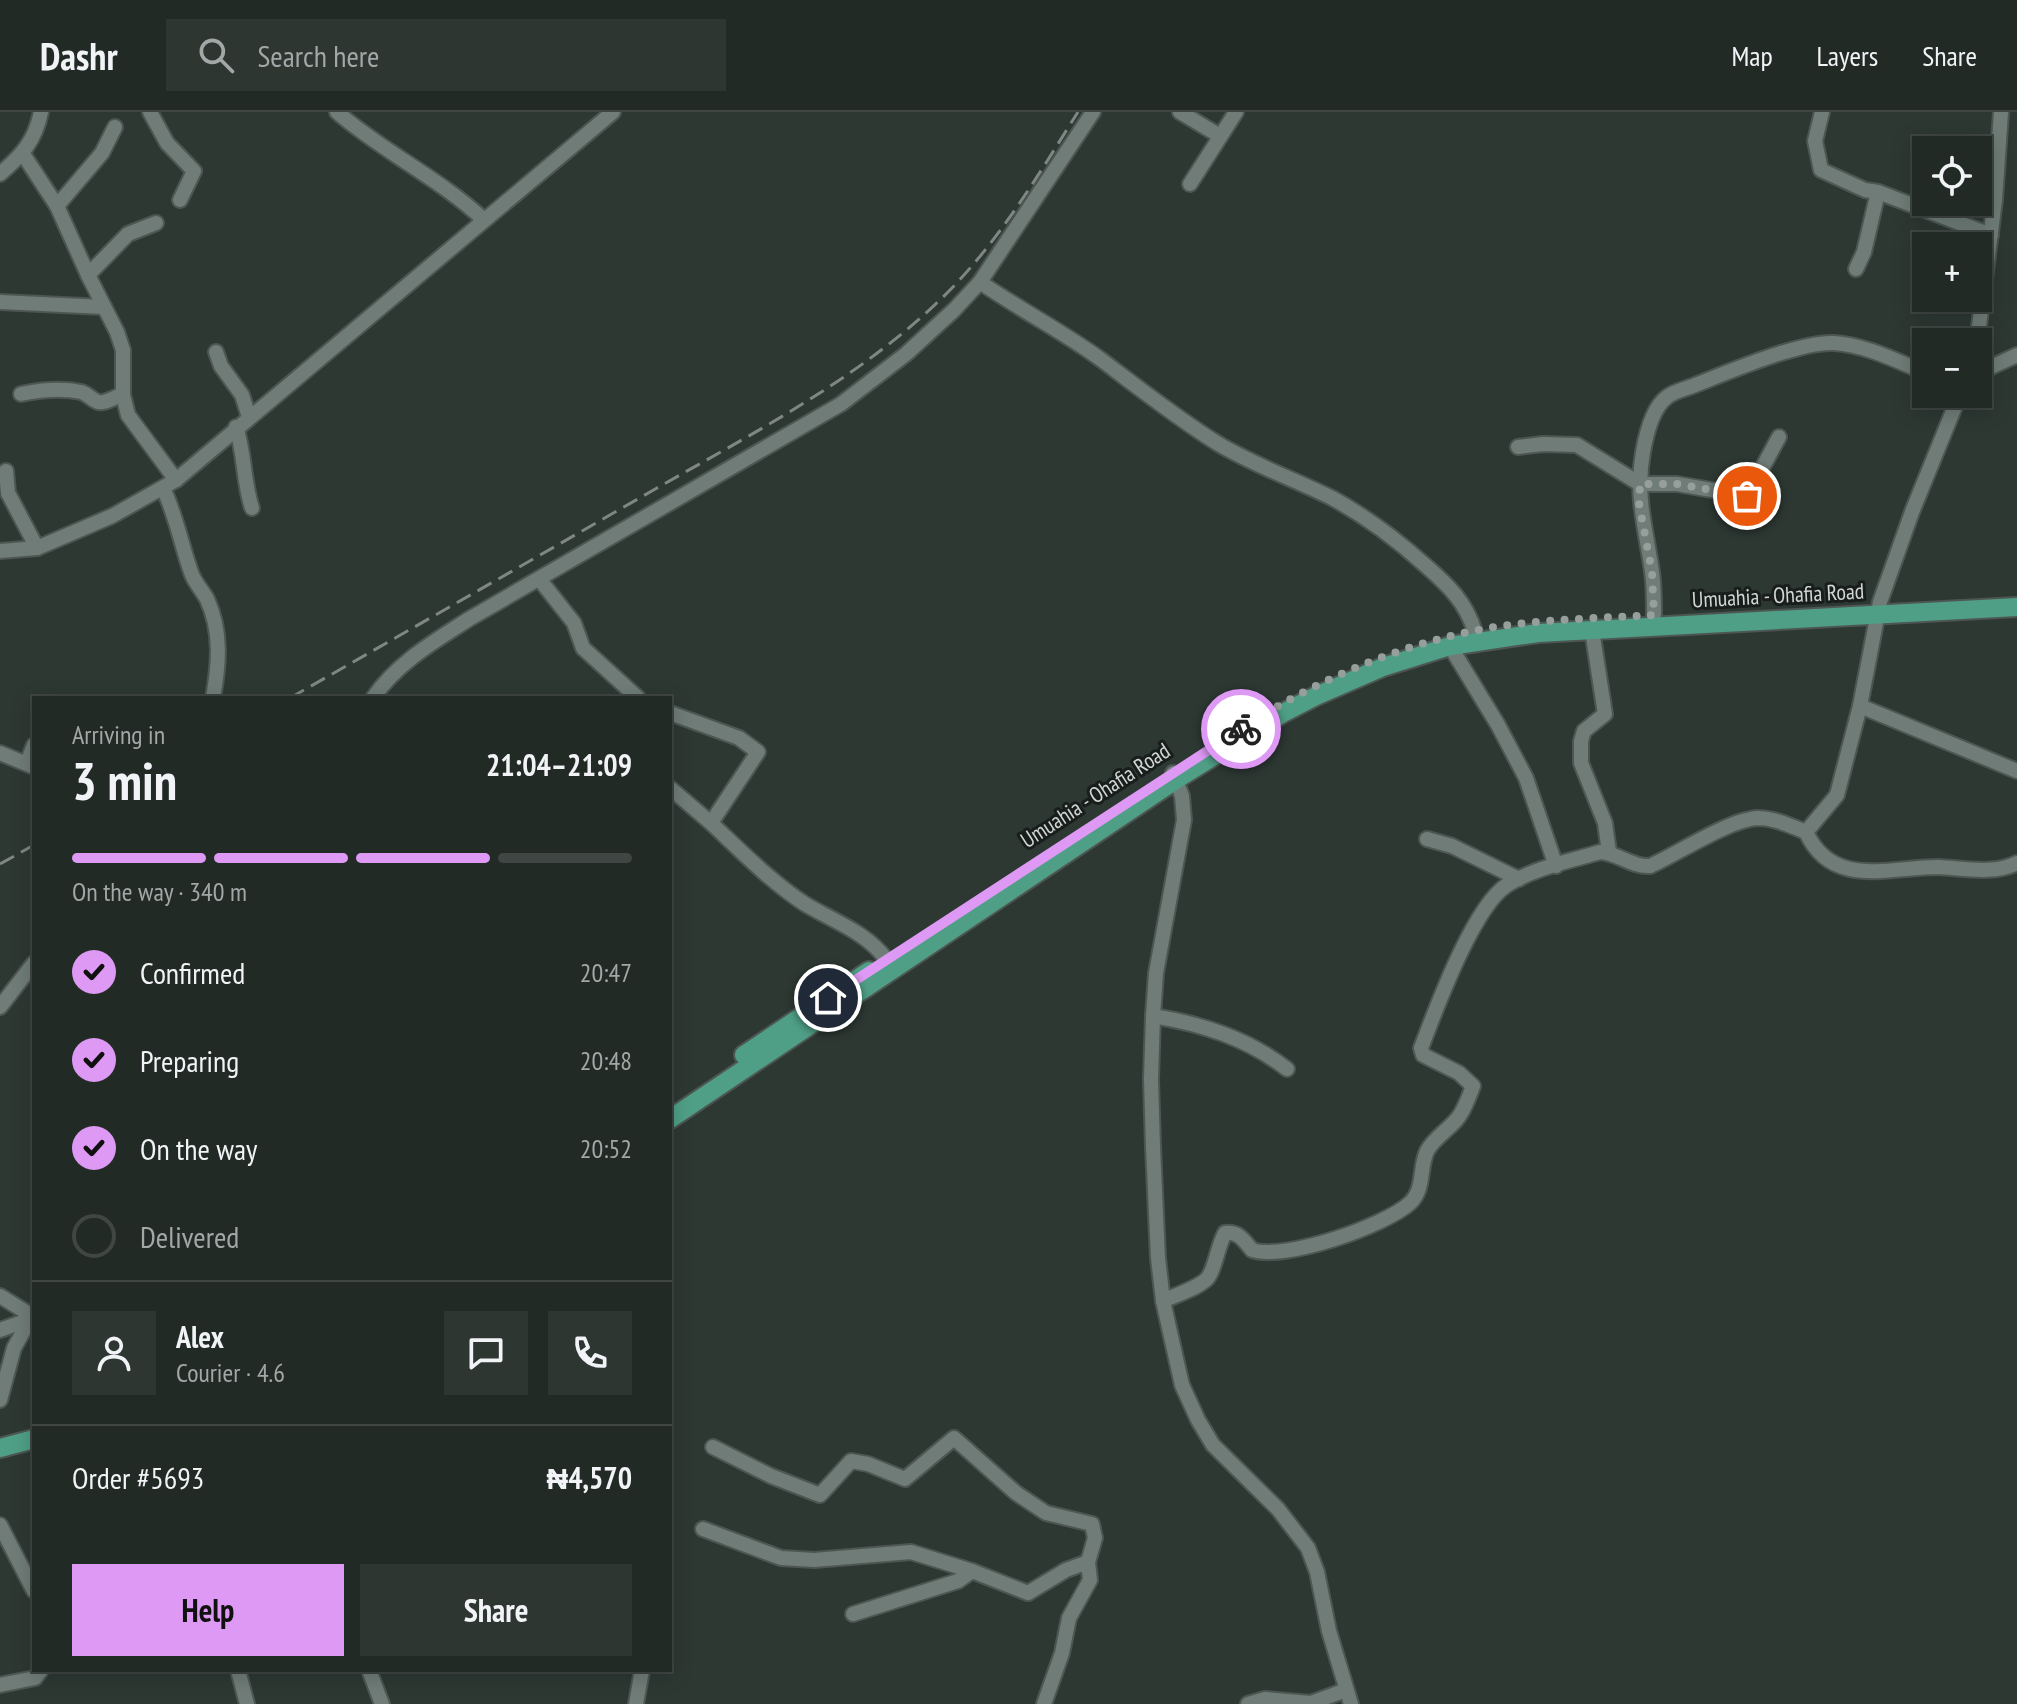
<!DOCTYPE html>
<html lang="en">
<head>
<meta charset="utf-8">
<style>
  body { margin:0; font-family:"PT Sans Narrow",sans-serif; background:#2e3632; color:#f1f3f6; height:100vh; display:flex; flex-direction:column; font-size:30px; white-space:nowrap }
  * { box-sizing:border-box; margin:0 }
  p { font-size:26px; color:#a2a7a7 }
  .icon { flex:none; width:44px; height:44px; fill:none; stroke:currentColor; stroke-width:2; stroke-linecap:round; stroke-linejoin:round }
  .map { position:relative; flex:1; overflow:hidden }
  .details { position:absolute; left:32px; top:584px; width:640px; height:976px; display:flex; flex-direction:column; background:#222a26; border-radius:0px; box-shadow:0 4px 20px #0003,0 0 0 2px #3f4643 }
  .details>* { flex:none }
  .controls { position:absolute; left:1912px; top:24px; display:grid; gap:16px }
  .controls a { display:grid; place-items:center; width:80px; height:80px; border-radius:0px; background:#222a26; box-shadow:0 4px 20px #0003,0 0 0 2px #3f4643; font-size:40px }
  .pin { position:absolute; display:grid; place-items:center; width:68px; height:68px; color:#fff; margin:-34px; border:4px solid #fff; border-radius:50%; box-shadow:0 2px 8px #0007 }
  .courier { position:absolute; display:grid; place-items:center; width:80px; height:80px; margin:-40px; border:6px solid #dd99f3; border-radius:50%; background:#fff; color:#222; box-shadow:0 2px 10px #0007 }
  .headline em { font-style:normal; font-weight:700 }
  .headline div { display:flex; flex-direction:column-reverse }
  .headline { display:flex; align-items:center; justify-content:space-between; height:136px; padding:0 40px }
  h1 { font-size:52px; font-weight:700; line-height:60px }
  .bar { display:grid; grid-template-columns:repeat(4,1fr); gap:12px 8px; align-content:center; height:96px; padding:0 40px }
  .bar i { height:10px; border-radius:6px; background:#3f4643 }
  .bar .on { background:#dd99f3 }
  .bar p { grid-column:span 4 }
  .line { display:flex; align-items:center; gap:20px; padding:0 40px; border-top:2px solid #3f4643 }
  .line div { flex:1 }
  .round { display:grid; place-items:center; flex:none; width:84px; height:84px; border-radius:0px; background:#2e3632 }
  ol { padding:0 40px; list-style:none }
  li { display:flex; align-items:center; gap:24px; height:88px }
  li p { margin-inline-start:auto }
  li .icon { padding:8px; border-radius:50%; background:#dd99f3; color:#111; stroke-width:4 }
  li:last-child { color:#a2a7a7 }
  li i { width:44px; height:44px; border:4px solid #3f4643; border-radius:50% }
  .primary-button { display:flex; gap:16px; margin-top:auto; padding:16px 40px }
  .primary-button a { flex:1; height:92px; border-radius:0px; background:#dd99f3; color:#111; font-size:32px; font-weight:700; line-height:92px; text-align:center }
  .primary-button a+a { background:#2e3632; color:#f1f3f6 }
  header { display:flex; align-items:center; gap:48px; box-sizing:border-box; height:112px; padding:0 40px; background:#222a26; border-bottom:2px solid #3f4643 }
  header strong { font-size:38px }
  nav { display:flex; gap:44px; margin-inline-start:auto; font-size:28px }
  .search { width:560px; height:72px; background:#2e3632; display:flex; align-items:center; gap:20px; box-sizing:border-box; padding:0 28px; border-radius:0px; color:#a2a7a7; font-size:30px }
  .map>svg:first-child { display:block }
</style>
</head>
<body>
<header>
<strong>Dashr</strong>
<div class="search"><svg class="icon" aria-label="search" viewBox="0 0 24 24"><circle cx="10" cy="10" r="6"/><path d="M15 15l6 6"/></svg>Search here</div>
<nav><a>Map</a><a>Layers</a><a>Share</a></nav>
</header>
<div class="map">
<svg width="2017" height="1592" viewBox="0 0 2017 1592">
  <rect width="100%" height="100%" fill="#2d3833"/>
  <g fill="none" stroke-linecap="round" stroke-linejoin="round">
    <g stroke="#4d5652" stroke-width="18">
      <g id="minor">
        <path d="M150 0 167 31 194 59 180 88"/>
        <path d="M337 0C383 40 439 66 484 108"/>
        <path d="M1180 0 1220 24"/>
        <path d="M1822 0 1815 29 1821 58 1865 78 1878 80 1864 140 1856 157"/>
        <path d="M23 42 57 94 88 163 117 220 123 238V283L128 303 176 368"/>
        <path d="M0 62C22 43 35 29 41 0"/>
        <path d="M1190 72 1236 0"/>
        <path d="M1878 80 1991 123"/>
        <path d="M57 94 102 41 115 15"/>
        <path d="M88 163 128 122 156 111"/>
        <path d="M980 170C1020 198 1064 220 1103 249 1140 277 1177 306 1217 331 1253 353 1294 367 1332 386 1367 405 1396 427 1425 453 1448 473 1466 490 1475 520"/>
        <path d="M0 190 104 195"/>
        <path d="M1977 230 1995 88 2001 0"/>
        <path d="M216 240 221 254 242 283 249 305"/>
        <path d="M1978 261 2017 243"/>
        <path d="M21 282C40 278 62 276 81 280 88 282 92 288 98 290 106 292 115 284 123 283"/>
        <path d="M236 315C245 342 243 369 252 396"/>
        <path d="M1518 335 1543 332 1577 333 1640 372H1677L1770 388"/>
        <path d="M6 359 8 381 37 436"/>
        <path d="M163 376C176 403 181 432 191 460 194 470 202 478 207 487 222 520 219 552 213 586"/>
        <path d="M1747 384 1779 325"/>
        <path d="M0 439 37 436 112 404 176 368 613 0"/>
        <path d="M540 468 574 511 583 536 638 586"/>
        <path d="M1654 503C1654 489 1654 474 1652 460 1646 417 1635 385 1643 340 1646 323 1652 296 1667 285 1674 279 1686 277 1695 273 1728 260 1801 229 1834 231 1866 233 1897 249 1926 261"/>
        <path d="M1592 518 1605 602 1584 619 1581 629V651L1605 711 1609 740"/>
        <path d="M1450 534 1498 613 1526 666 1556 754"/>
        <path d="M373 586C397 551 433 530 469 507L841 292 906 242 954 198 980 170 1093 0"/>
        <path d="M1860 594 2017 659"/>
        <path d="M670 601 739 626 758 640 711 711C741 739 771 770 805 792 833 809 866 820 886 847"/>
        <path d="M0 641 34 655"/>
        <path d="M27 651 34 633"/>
        <path d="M1173 661 1182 684 1184 708 1156 861 1153 904 1151 967 1153 1035 1158 1146 1163 1189 1182 1273 1198 1308 1213 1333 1278 1397 1308 1436 1317 1460 1329 1519 1351 1592"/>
        <path d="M670 676 711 711"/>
        <path d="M1806 720 1837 683 1860 594 1880 490 1912 400 1960 282"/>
        <path d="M1427 727 1452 734 1519 767"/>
        <path d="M0 895 34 851"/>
        <path d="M1153 904C1202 912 1247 926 1287 957"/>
        <path d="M0 1184 34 1205"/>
        <path d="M1163 1189C1173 1184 1204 1174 1209 1164 1216 1153 1217 1136 1225 1121 1239 1119 1244 1129 1252 1138 1284 1149 1385 1114 1410 1091 1425 1077 1419 1056 1427 1039 1434 1026 1448 1018 1457 1007 1464 999 1469 985 1473 974L1459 961 1423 943 1421 936C1436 897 1473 795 1507 773 1534 756 1570 749 1600 740 1618 741 1631 755 1650 754 1677 742 1730 707 1758 706 1774 706 1791 714 1806 720 1832 777 1889 755 1938 755 1962 756 1995 763 2017 751"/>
        <path d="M0 1218 28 1208"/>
        <path d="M0 1288 14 1236 34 1200"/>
        <path d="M713 1335 771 1364 820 1383 851 1349 868 1352 905 1367 954 1326 1016 1381 1046 1401 1092 1412 1095 1426 1088 1450 1090 1468 1069 1506 1062 1541 1044 1592"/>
        <path d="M0 1413 34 1479"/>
        <path d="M703 1417 781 1446 814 1448 911 1440 972 1459 1028 1481 1066 1458 1088 1450"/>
        <path d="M853 1502 958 1469 972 1459"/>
        <path d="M238 1558 247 1592"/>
        <path d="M369 1558 382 1592"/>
        <path d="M0 1573 35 1566 41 1558"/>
        <path d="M636 1592 642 1558"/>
        <path d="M1248 1592 1265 1587 1311 1591 1346 1578"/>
      </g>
    </g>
    <g stroke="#4d5652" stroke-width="22">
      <g id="major">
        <path d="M744 943 869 859"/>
        <path d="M670 1007 1177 667 1283 601 1316 584 1383 555 1450 534 1538 521 2017 495"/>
        <path d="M0 1336 34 1327"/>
      </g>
    </g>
    <use href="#minor" stroke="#6f7c77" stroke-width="14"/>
    <use href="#major" stroke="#4f9f86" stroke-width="18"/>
    <g stroke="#7e8783" stroke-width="3" stroke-dasharray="16 8" stroke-linecap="butt">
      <path d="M290 586C413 516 535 446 657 376 757 319 860 266 943 185 998 131 1037 65 1078 0"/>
      <path d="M0 752 34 733"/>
    </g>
  </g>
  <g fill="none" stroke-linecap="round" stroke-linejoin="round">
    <path stroke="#969f9b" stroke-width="8" stroke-dasharray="0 14.4" d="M1241 617C1317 567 1404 530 1495 515 1548 507 1602 506 1654 503L1652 460 1639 391 1640 372H1677L1747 384"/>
    <path stroke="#dd99f3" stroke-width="10" d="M828 886 1241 617"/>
  </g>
  <g text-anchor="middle" stroke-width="6" stroke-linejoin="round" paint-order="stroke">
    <g font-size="22" fill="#cfd6d3" stroke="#191e1c">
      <text transform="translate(1778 483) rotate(-3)" y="8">Umuahia - Ohafia Road</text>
      <text transform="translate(1095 683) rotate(-33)" y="8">Umuahia - Ohafia Road</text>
    </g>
  </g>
</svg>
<div class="controls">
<a><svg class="icon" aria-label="locate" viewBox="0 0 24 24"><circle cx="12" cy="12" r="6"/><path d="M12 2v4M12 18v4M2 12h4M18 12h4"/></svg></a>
<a>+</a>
<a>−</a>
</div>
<div class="pin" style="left:1747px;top:384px;background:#ea580c"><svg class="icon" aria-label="bag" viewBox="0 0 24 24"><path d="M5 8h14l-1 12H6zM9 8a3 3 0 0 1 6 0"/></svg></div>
<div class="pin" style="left:828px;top:886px;background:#1f2937"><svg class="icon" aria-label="home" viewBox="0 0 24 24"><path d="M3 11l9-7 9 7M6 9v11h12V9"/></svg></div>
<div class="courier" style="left:1241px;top:617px"><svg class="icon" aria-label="bike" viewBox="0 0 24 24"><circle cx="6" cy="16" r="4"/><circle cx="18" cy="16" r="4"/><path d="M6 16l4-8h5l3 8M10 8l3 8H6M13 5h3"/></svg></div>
<section class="details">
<div class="headline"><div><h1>3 min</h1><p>Arriving in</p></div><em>21:04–21:09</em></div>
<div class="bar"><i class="on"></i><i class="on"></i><i class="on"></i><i></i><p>On the way · 340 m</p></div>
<ol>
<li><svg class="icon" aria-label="check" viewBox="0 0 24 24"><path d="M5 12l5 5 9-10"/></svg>Confirmed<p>20:47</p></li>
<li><svg class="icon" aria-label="check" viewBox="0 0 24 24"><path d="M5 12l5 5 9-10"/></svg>Preparing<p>20:48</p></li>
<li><svg class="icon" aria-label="check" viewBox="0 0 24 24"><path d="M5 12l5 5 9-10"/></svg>On the way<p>20:52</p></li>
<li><i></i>Delivered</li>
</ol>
<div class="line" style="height:144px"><a class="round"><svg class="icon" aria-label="person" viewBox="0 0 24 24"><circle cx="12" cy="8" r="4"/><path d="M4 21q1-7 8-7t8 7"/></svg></a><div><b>Alex</b><p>Courier · 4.6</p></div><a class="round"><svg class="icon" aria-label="chat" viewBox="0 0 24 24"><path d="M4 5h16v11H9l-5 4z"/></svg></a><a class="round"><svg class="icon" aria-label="phone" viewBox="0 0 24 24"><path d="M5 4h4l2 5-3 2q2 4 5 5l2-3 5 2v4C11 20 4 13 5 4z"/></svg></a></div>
<div class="line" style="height:104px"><div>Order #5693</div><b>₦4,570</b></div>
<div class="primary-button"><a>Help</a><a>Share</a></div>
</section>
</div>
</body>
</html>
